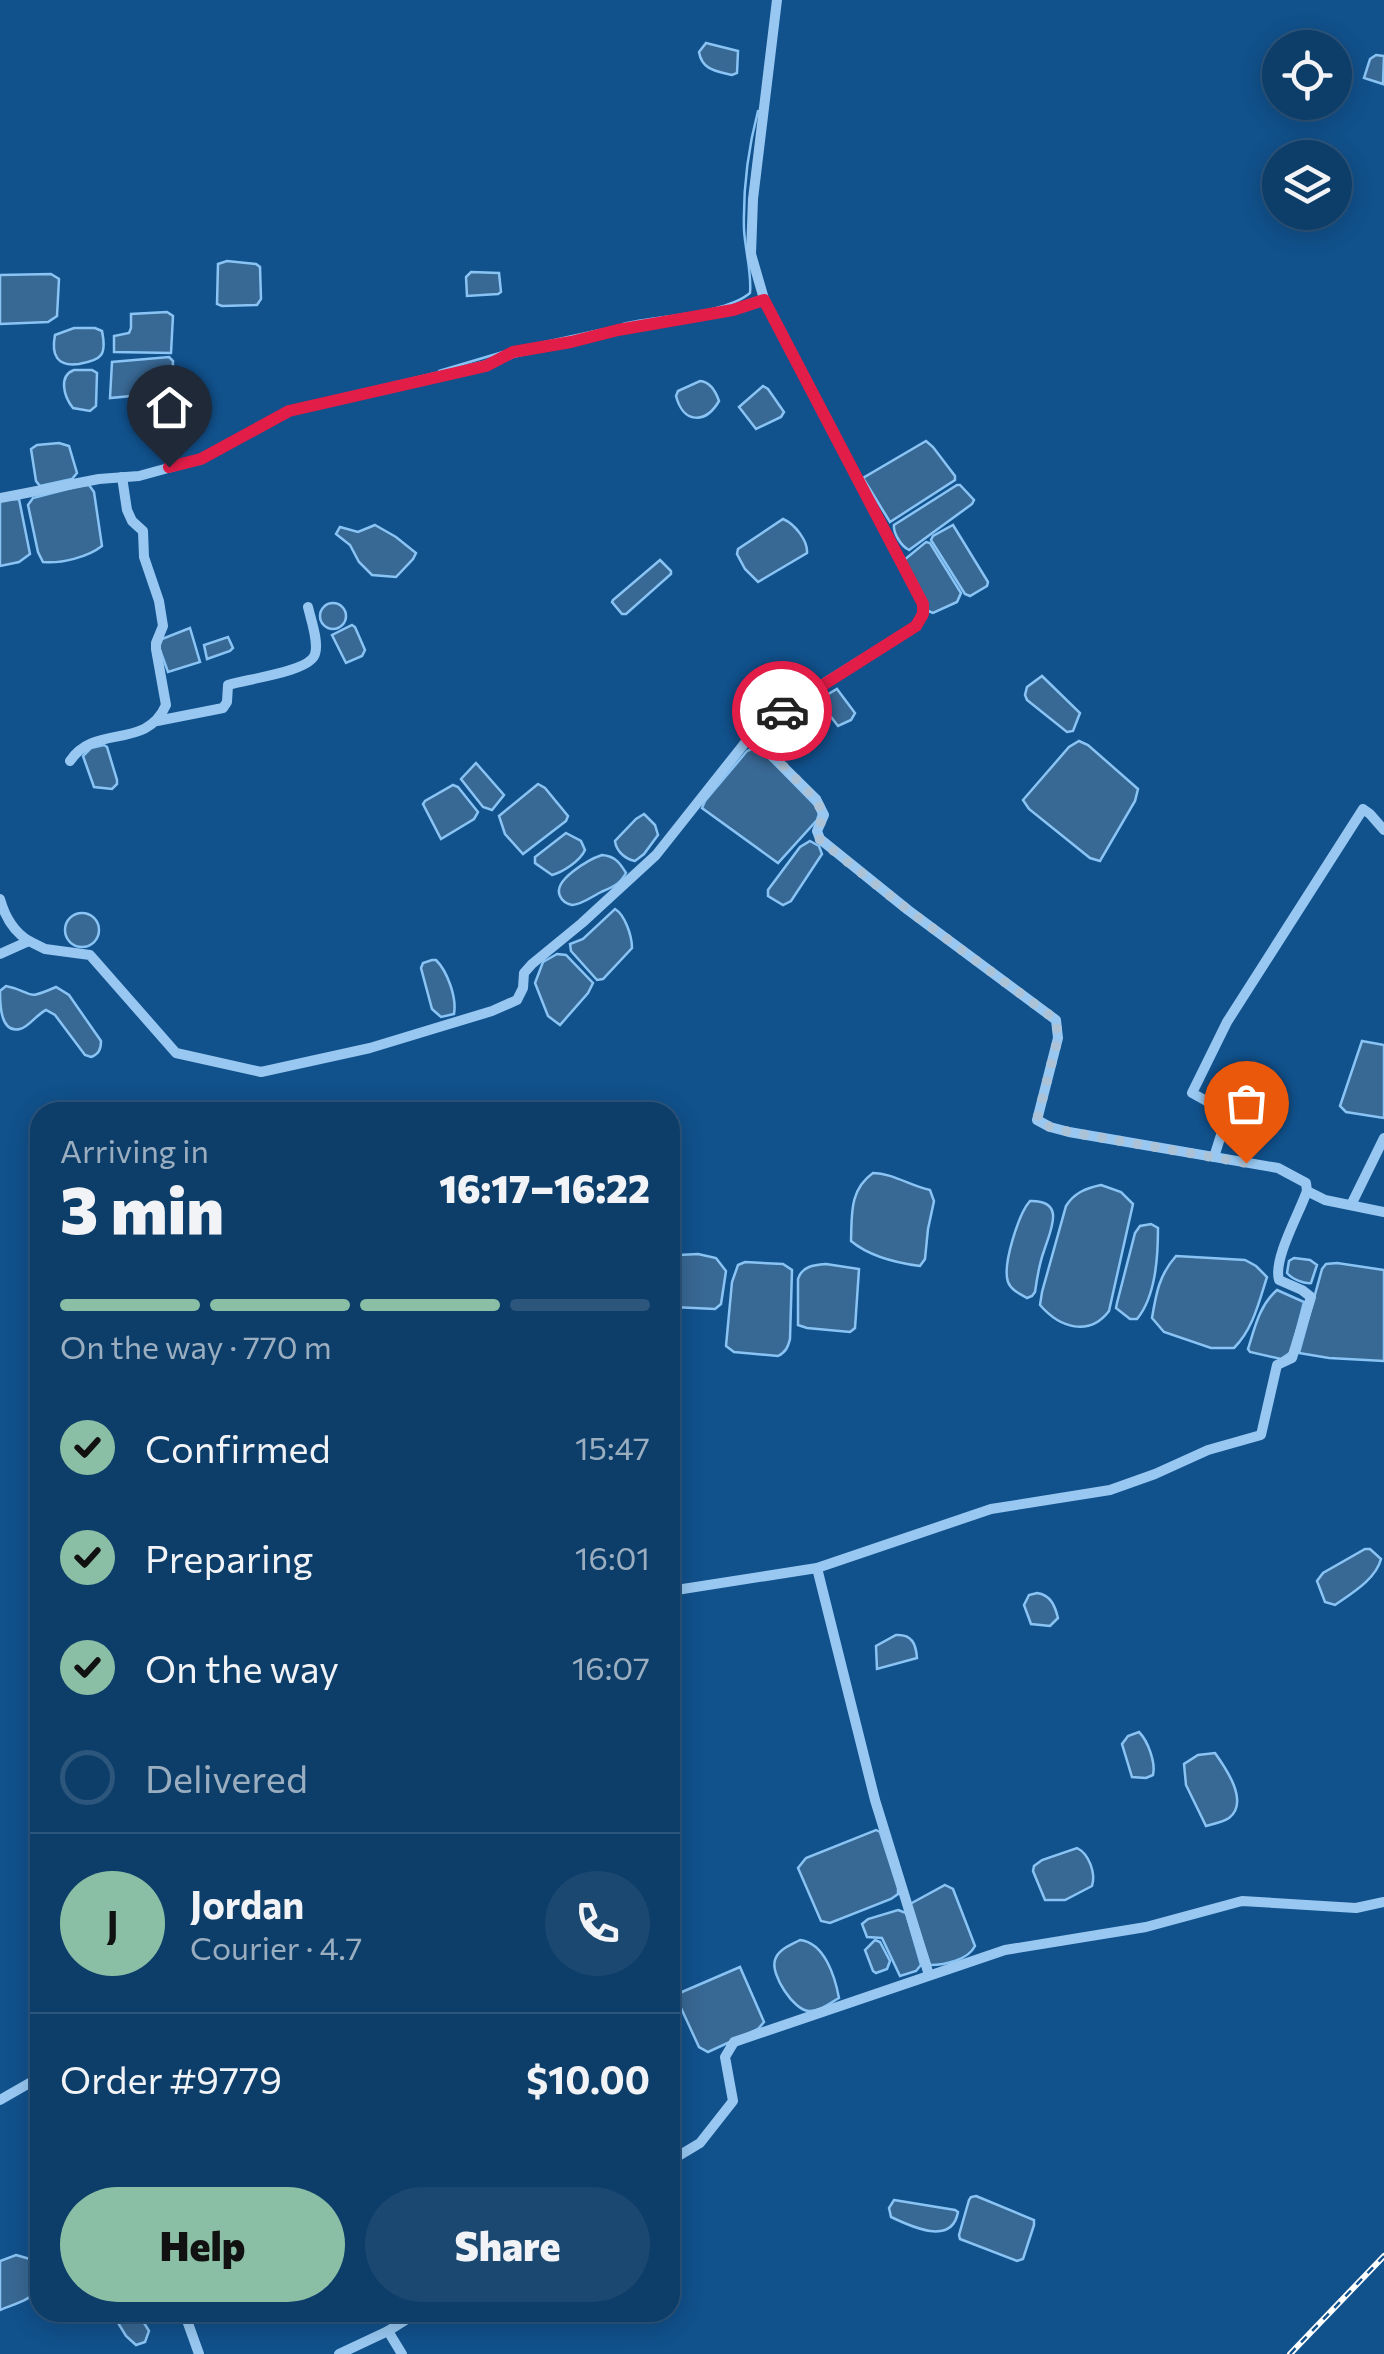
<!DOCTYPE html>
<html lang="en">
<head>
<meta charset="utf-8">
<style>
  body { margin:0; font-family:Commissioner,sans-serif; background:#1b4871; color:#f1f3f6; height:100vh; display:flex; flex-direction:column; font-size:38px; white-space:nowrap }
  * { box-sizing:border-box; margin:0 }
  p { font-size:32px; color:#9aaec0 }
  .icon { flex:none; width:55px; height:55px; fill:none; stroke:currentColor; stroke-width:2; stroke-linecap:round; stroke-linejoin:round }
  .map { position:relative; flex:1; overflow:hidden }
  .panel { position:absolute; left:30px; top:1102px; width:650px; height:1220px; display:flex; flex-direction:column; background:#0d3d69; border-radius:30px; box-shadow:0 5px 25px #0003,0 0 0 2px #2d567d }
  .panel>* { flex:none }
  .controls { position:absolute; left:1262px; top:30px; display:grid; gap:20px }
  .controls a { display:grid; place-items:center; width:90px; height:90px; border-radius:50%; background:#0d3d69; box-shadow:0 5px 25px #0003,0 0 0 2px #2d567d; font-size:50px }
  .pin { position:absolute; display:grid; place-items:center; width:85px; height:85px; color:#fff; margin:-102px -42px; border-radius:50% 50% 50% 0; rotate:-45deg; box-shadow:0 0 10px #0007 }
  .pin .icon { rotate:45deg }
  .courier { position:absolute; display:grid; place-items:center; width:100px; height:100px; margin:-50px; border:8px solid #e11d48; border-radius:50%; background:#fff; color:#222; box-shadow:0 2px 12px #0007 }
  .overview em { font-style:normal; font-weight:800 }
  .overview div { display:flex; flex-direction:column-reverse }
  .overview { display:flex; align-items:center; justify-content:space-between; height:170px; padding:0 30px }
  h1 { font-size:65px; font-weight:800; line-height:75px }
  .bar { display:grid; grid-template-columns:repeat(4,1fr); gap:15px 10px; align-content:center; height:120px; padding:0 30px }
  .bar i { height:12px; border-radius:8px; background:#2d567d }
  .bar .selected { background:#8abfa5 }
  .bar p { grid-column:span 4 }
  .line { display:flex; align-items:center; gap:25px; padding:0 30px; border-top:2px solid #2d567d }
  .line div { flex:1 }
  .round { display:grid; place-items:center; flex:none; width:105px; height:105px; border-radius:52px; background:#1b4871 }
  ol { padding:0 30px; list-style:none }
  li { display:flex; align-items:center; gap:30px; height:110px }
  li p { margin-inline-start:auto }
  li .icon { padding:10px; border-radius:50%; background:#8abfa5; color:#111; stroke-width:4 }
  li:last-child { color:#9aaec0 }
  li i { width:55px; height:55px; border:5px solid #2d567d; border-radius:50% }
  .button { display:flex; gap:20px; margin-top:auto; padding:20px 30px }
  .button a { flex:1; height:115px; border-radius:60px; background:#8abfa5; color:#111; font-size:40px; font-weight:800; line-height:115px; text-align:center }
  .button a+a { background:#1b4871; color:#f1f3f6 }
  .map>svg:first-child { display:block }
</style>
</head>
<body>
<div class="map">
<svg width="1384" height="2354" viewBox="0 0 1384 2354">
  <rect width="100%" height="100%" fill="#11518c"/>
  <g fill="#386894" stroke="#8ac4f5" stroke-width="2.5">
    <path d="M706 43 738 51 737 73 732 75C716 71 702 70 699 52Z"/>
    <path d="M1376 55 1384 56 1383 84 1364 78 1370 59Z"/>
    <path d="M227 261 256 264 260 267 261 299 257 305 222 306 217 304 218 264Z"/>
    <path d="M471 272 499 273 501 292 498 294 467 296 466 277Z"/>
    <path d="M51 274 59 279 57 316 48 322 0 324V275Z"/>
    <path d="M167 312 173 316 171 353 114 352V336L129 333 131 328V314Z"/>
    <path d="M74 328H95L102 331C107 355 102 360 79 364 57 367 51 355 55 335Z"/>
    <path d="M169 357 173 361 172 392 110 398 112 362Z"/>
    <path d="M74 370H92L97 373 96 406 90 411 73 408C64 397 58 376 74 370Z"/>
    <path d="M700 381C711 382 716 392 719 401 705 425 683 423 676 396L678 391Z"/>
    <path d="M763 386 768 389 784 412 781 417 756 429 739 407Z"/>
    <path d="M926 441 933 447 955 476V480L890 522 863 478Z"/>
    <path d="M59 443 69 446 77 473 72 479 40 486 36 481 31 449 37 445Z"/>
    <path d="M83 485H89L94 492 102 546C88 557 61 564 43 562L38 552 28 505 33 498Z"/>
    <path d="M957 485H960L974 500 972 504 909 550C901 546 893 533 894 525Z"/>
    <path d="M19 499 30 554 19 562 0 566V500Z"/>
    <path d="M783 519C795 524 808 541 807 553L758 582 745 569 737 554 738 549Z"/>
    <path d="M375 525 396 537 416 553 413 559 396 577 372 575 359 562 350 545 336 534 340 527 358 532Z"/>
    <path d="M953 525 988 582 987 586 970 596 965 594 931 540 933 536Z"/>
    <path d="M926 542 930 543 961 593 957 602 933 613 928 611 904 560Z"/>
    <path d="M660 560 671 571V574L626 614H622L612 602 613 600Z"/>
    <circle cx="333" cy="616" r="13"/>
    <path d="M352 625 355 627 365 650 362 656 346 663 332 635Z"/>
    <path d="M190 628 200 662 168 672 159 647 162 639Z"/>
    <path d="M228 637 233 648 230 651 207 659 204 645Z"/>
    <path d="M1042 676 1080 713 1073 731 1067 732 1027 700 1025 695 1027 687Z"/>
    <path d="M837 689 855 713 851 720 838 726 818 700Z"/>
    <path d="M1079 741 1088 745 1138 789 1135 801 1100 861 1090 858 1029 809 1023 800 1069 747Z"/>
    <path d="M104 745 107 747 117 780V784L112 789 94 787 83 756 91 748Z"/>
    <path d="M756 747 761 750 816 806 819 814 817 820 778 863 702 808 705 801 747 751Z"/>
    <path d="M476 763 504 795 492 810 483 807 461 779Z"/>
    <path d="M538 784 545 788 568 816 566 821 523 854 505 834 499 816Z"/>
    <path d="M453 785 458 787 478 812 474 819 441 839 423 804 425 801Z"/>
    <path d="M644 814 655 825 658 835 644 854 635 861C625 859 616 851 615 841L636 819Z"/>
    <path d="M566 833 581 841 585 850C580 861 563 872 552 875L535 863V857Z"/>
    <path d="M810 841 819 846 822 854 791 901 783 905 768 896V890L800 847Z"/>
    <path d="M602 855C615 856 620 863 626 873 620 884 613 887 601 892 593 896 581 905 572 905 568 904 562 901 560 896 552 880 590 859 602 855Z"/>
    <path d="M615 909C625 915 632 936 632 948L603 979 597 980 571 951 570 944 583 939Z"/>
    <circle cx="82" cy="930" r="17"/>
    <path d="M557 954 566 955 593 983 588 993 560 1025 548 1016 535 983 543 962Z"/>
    <path d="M432 960H436C447 971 457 997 454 1014L441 1017 432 1009 421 968 423 963Z"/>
    <path d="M6 986C36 992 22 1002 56 987L69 995 101 1041C101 1049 99 1054 91 1057L85 1055 55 1015 46 1010C37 1014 28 1028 20 1029 0 1034 0 1003 0 991Z"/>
    <path d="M1362 1041 1384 1045V1118L1346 1112 1340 1106Z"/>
    <path d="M670 1170 680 1177 678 1223 670 1230Z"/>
    <path d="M873 1173C892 1173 911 1186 930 1190L934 1201 928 1229 925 1259 920 1266C897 1263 869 1256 851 1241 852 1215 849 1190 873 1173Z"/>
    <path d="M1101 1185 1121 1192 1133 1204 1109 1311C1089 1337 1060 1328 1040 1305L1042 1292 1066 1206C1074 1193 1086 1188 1101 1185Z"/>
    <path d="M1030 1201C1067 1200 1050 1231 1044 1251 1039 1264 1037 1278 1035 1292L1032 1296 1027 1298C1020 1294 1011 1290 1008 1282 1002 1265 1019 1213 1030 1201Z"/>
    <path d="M1151 1224 1158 1228C1158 1256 1156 1296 1137 1319H1130L1116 1308 1117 1303 1135 1233 1140 1226Z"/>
    <path d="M698 1254 716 1258 726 1271 721 1304 715 1309 673 1307 670 1304 671 1259 679 1255Z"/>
    <path d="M1176 1256 1245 1260 1256 1266 1267 1277C1259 1302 1253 1329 1234 1348H1211L1164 1332 1152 1318C1156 1294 1159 1275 1176 1256Z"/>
    <path d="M1294 1258 1310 1260 1317 1265 1311 1283C1304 1284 1292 1279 1287 1273L1289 1261Z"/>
    <path d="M745 1262 783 1264 792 1270 790 1339C788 1347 786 1352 778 1356L734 1352 726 1346 732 1282 738 1265Z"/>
    <path d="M1337 1263 1384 1270V1361L1329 1358 1299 1353 1322 1269 1326 1264Z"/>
    <path d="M826 1264 859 1269 855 1328 850 1332 807 1328 798 1325V1279C802 1266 814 1265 826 1264Z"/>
    <path d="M1277 1290 1304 1302 1291 1352 1281 1359 1250 1352 1248 1349C1255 1327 1259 1306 1277 1290Z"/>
    <path d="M1365 1549H1370L1381 1559C1376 1579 1352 1593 1335 1605L1325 1602 1317 1581 1323 1573Z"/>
    <path d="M1037 1593C1051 1595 1055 1606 1058 1618L1050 1626 1031 1624 1024 1605 1029 1595Z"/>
    <path d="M896 1635C912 1634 916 1644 917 1658L877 1669 876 1646Z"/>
    <path d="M1139 1732C1148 1741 1156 1763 1153 1775L1146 1778 1132 1777 1122 1744 1128 1736Z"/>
    <path d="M1215 1753C1225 1767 1250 1802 1229 1818 1223 1822 1213 1824 1206 1826L1186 1785 1184 1764 1198 1755Z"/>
    <path d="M876 1830 880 1832 898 1888V1894L891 1899 830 1923 821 1921 798 1868 806 1858Z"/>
    <path d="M1077 1848C1089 1854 1096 1873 1092 1886L1065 1900H1045L1033 1871 1034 1866 1042 1860Z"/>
    <path d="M945 1885 953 1889 975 1946C968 1960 945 1965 930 1965L910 1904Z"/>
    <path d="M898 1910 906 1913 921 1965 916 1971 900 1976 882 1938 867 1937 862 1924 868 1919Z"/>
    <path d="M800 1940C825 1943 835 1977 839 1998 830 2003 819 2012 809 2011 794 2011 770 1974 775 1960 778 1949 791 1945 800 1940Z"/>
    <path d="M875 1940 880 1942 890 1961 887 1969 876 1973 873 1971 865 1950Z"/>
    <path d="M740 1967 764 2022 758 2029 708 2052 699 2047 675 1995Z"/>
    <path d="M976 2196 1034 2220V2225L1023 2259 1017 2261 960 2239 959 2235 969 2200 971 2197Z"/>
    <path d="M894 2200 955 2210 958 2212C952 2246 912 2227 891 2217L889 2208Z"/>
    <path d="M16 2255 30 2259 40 2286C33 2300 14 2304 0 2310V2261Z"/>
    <path d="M112 2313H138L149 2331 145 2342 136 2345 126 2336Z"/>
  </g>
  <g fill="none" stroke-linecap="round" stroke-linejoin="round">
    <g stroke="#8ac4f5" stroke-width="2.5">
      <path d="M623 324C657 315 724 315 750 293 752 273 745 250 744 229 743 189 748 149 758 111"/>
      <path d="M439 371 503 352"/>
    </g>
    <g stroke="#98c8f2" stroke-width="10">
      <path d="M0 498 99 479 139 476 201 459 289 411 486 365 513 353 618 330 733 310 764 299"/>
      <path d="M157 721 223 708 227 702 228 685C246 679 310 672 315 654 319 642 311 620 308 607"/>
      <path d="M748 739 794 702 916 626 923 615V604L764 299 751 254 753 199 777 0"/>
      <path d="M70 761C95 723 146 751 166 705L156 649V643L163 626 159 601 144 557 143 531 132 521 127 510 122 477"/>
      <path d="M0 899C5 917 14 932 29 941"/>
      <path d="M0 954 29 941 45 949 90 955 176 1053 261 1072 370 1048 492 1011 517 1000 523 988 524 973 532 964 582 923 656 855 748 739H755L816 799 824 815 817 831 820 839 908 910 1056 1020 1058 1038 1037 1120 1050 1127 1069 1132 1278 1168 1306 1183 1307 1191 1325 1200 1384 1212"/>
      <path d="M1214 1157 1228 1113 1192 1093 1227 1022 1363 809 1370 814 1384 830"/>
      <path d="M1351 1205 1384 1138"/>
      <path d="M817 1568 875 1800 929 1975"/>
      <path d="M670 1591 817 1568 991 1509 1110 1490 1155 1474 1208 1450 1261 1435 1277 1365 1292 1358 1311 1297 1302 1290 1279 1280C1273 1259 1299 1214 1307 1191"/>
      <path d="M0 2100 40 2077"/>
      <path d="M670 2161 700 2143 733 2101 725 2057 734 2042 1005 1950 1146 1927 1242 1901 1356 1908 1384 1902"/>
      <path d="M184 2312 199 2354"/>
      <path d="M388 2331 418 2312"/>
      <path d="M339 2354 388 2331 402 2354"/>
    </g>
    <g stroke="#fff" stroke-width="6">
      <path id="rail" d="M1290 2354 1384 2256"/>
    </g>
    <use href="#rail" stroke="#11518c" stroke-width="2.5" stroke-dasharray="8" stroke-linecap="butt"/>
  </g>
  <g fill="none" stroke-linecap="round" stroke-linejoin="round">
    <path stroke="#acc2d7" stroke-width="10" stroke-dasharray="0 18" d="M782 711 748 738 760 742 816 800 824 815 817 831 820 840 908 910 1056 1020 1058 1038 1037 1120 1050 1127 1069 1132 1246 1163"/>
    <path stroke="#e11d48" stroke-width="12" d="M169 467 201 459 289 411 486 366 513 352 571 342 618 330 733 310 764 300 923 604V614L916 626 782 711"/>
  </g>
</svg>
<div class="controls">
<a><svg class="icon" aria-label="locate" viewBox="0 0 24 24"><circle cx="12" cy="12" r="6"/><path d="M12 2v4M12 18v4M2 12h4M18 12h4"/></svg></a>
<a><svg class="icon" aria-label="layers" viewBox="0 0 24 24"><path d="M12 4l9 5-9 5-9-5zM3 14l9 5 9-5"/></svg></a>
</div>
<div class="pin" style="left:1246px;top:1163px;background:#ea580c"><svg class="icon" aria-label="bag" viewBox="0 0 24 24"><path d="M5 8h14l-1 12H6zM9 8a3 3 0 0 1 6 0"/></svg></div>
<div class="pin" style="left:169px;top:467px;background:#1f2937"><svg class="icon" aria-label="home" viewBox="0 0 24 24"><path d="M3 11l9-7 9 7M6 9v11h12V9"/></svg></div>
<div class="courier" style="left:782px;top:711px"><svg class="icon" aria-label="car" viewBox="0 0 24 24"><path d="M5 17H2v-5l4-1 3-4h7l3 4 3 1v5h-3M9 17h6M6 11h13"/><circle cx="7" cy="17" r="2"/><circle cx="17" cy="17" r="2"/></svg></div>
<section class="panel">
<div class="overview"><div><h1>3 min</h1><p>Arriving in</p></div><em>16:17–16:22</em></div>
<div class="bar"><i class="selected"></i><i class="selected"></i><i class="selected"></i><i></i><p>On the way · 770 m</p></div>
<ol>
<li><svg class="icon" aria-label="check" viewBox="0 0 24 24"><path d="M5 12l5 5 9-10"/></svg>Confirmed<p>15:47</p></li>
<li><svg class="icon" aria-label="check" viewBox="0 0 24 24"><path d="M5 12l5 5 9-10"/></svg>Preparing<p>16:01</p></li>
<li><svg class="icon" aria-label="check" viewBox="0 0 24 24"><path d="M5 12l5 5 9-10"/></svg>On the way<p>16:07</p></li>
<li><i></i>Delivered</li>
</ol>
<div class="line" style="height:180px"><b class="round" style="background:#8abfa5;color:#111">J</b><div><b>Jordan</b><p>Courier · 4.7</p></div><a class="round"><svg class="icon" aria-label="phone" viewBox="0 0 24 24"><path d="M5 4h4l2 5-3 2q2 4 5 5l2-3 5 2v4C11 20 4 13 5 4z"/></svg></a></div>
<div class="line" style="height:130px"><div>Order #9779</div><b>$10.00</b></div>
<div class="button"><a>Help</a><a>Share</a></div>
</section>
</div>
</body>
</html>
